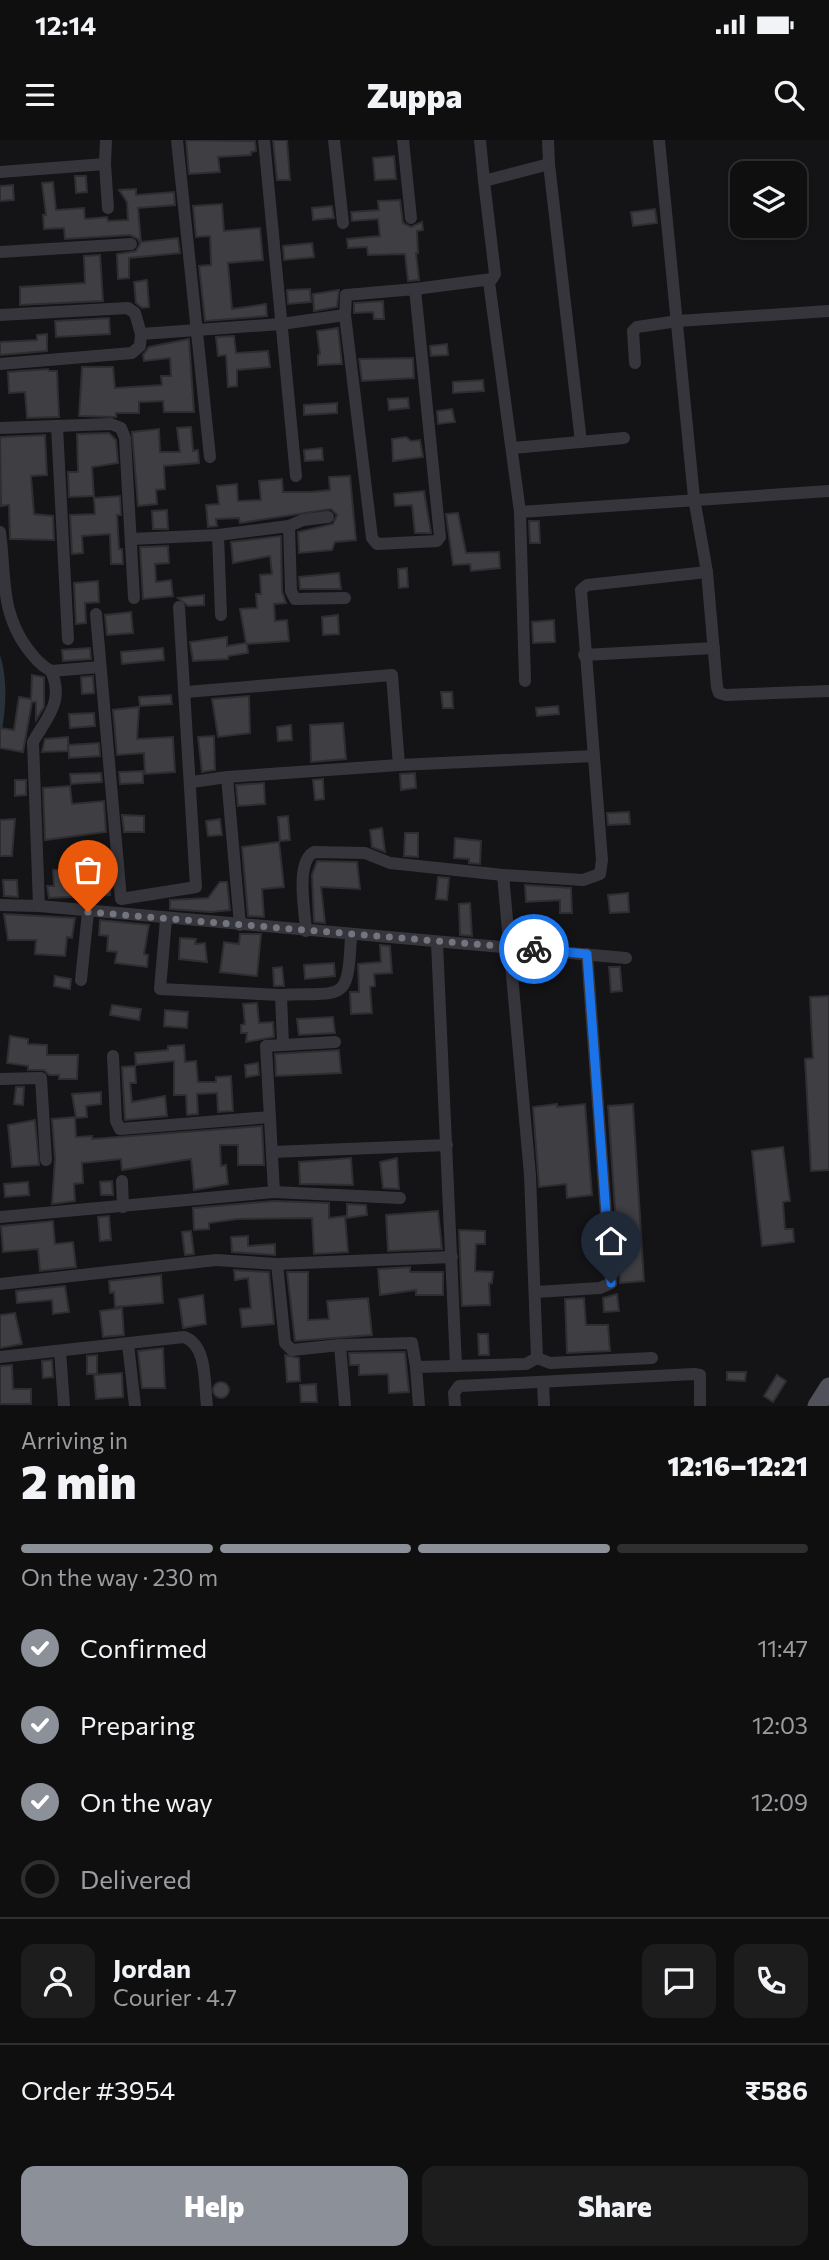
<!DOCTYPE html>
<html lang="en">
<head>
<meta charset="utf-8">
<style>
  body { margin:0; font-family:Commissioner,sans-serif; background:#1d1d1e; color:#f1f3f6; height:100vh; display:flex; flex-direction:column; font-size:26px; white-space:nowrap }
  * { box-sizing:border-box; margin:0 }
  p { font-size:23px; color:#9b9c9f }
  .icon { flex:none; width:38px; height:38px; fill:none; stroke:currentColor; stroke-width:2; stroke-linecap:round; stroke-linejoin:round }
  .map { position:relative; height:1266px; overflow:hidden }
  .panel { display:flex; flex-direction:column; background:#0f0f10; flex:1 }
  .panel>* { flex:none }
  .tools { position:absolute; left:730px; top:21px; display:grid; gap:14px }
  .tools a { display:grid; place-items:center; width:77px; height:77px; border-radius:14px; background:#0f0f10; box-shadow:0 2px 5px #0004,0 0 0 2px #2f2f30; font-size:35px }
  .pin { position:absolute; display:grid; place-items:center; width:60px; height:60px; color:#fff; margin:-72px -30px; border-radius:50% 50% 50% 0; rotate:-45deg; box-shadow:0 0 7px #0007 }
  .pin .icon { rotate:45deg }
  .courier { position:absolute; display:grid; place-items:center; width:70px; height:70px; margin:-35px; border:5px solid #1a73e8; border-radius:50%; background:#fff; color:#222; box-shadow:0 2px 9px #0007 }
  .headline em { font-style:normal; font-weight:800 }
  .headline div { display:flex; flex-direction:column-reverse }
  .headline { display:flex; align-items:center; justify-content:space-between; height:119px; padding:0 21px }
  h1 { font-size:46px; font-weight:800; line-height:52px }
  .bar { display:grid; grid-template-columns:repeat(4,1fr); gap:10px 7px; align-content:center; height:84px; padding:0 21px }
  .bar i { height:9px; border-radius:5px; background:#2f2f30 }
  .bar .current { background:#8c9099 }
  .bar p { grid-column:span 4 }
  .line { display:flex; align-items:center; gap:18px; padding:0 21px; border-top:2px solid #2f2f30 }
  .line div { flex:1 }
  .round { display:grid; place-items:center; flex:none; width:74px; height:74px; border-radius:14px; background:#1d1d1e }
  ol { padding:0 21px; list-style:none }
  li { display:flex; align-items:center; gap:21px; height:77px }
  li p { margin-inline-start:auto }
  li .icon { padding:7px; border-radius:50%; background:#8c9099; color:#fff; stroke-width:4 }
  li:last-child { color:#9b9c9f }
  li i { width:38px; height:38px; border:4px solid #2f2f30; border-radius:50% }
  .primary-button { display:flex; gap:14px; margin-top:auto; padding:14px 21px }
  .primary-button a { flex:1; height:80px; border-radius:14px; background:#8c9099; color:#fff; font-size:28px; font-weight:800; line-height:80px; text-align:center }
  .primary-button a+a { background:#1d1d1e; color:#f1f3f6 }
  .status { display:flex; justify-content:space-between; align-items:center; height:49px; padding:0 35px; background:#0f0f10; direction:ltr }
  .status svg { height:19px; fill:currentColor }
  header { display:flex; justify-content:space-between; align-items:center; height:91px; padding:0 21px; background:#0f0f10; font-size:32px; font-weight:800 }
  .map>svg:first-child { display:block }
</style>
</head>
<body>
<div class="status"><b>12:14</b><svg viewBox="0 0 49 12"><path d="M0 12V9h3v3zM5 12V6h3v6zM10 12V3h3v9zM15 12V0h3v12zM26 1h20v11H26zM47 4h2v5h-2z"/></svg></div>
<header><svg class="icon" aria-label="menu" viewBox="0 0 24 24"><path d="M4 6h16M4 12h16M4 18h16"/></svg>Zuppa<svg class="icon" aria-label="search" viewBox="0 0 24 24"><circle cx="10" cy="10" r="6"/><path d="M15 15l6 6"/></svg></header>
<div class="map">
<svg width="829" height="1266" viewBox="0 0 829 1266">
  <rect width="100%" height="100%" fill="#141416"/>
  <path fill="#29313a" d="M0 515C9 544 5 573 0 603Z"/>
  <g fill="#3e3e43" stroke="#2e2e32" stroke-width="2">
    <path d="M186 0 255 1 256 11 251 12V15L218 17 220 32 189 34Z"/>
    <path d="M273 0H287L290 40H277Z"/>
    <path d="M394 16 396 39 375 40 373 18Z"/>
    <path d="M75 36H86L87 52 76 53Z"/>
    <path d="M53 42 56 70 84 68 85 79 107 77 108 81 128 80 127 62 119 50 136 49V55L174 52 175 65 138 68 141 102 178 98 180 113 129 118V138L118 139 117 114 136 111 140 104 138 99 130 95 65 99 64 88 44 89 43 75H46L42 43Z"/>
    <path d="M13 45 14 60 0 61V46Z"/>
    <path d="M400 60 403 83 411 87 422 82 423 90 417 91 418 113H416L419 140 408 141 405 114 368 115 367 107 348 108 347 99 380 96 378 79 352 81 351 72 379 70 378 61Z"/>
    <path d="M222 64 224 91 260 88 263 120 228 123 232 169 266 164 267 176 205 181 199 126 211 125 210 96 196 97 193 66Z"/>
    <path d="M332 66 334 78 313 80 312 68Z"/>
    <path d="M655 69 657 83 633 86 631 72Z"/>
    <path d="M312 103 314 117 284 120 283 106Z"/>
    <path d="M100 115 103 161 20 165V147L85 143 84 116Z"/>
    <path d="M147 140 149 167 142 168 136 163 134 142Z"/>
    <path d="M310 149 311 162 288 164 287 150Z"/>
    <path d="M339 150 337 167 314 171 313 154Z"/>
    <path d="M383 161 384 179H374L373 172 354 173V163Z"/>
    <path d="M109 178 110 194 56 197 55 181Z"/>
    <path d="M338 188 342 224 318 225V215L320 214 317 191Z"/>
    <path d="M47 194V211L0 215V202L37 200V195Z"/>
    <path d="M234 196 236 213 268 211 270 227 237 230V246L228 247 226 215 218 216 216 197Z"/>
    <path d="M189 199 194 272H164L163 261 139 262V273H116V277L79 276 82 227H113L115 248 162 245 161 236H171L170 218 144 221 143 215 149 207Z"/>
    <path d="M447 204 448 215 431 216 430 206Z"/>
    <path d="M413 218 414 238 362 241 359 219Z"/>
    <path d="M48 229 49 231H57L59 277 27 278 25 252 9 253 8 232Z"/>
    <path d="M483 240 484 251 453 253V242Z"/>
    <path d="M408 258 409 268 389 270 388 259Z"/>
    <path d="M337 263V273L304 275V265Z"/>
    <path d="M452 269 455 282 438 284 437 271Z"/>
    <path d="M191 287 193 311 198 310 199 323 164 326 165 349 156 350 157 364 138 366 132 292 159 289 160 312H180L177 288Z"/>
    <path d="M109 293 116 300 118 323 92 327 94 356 69 357 68 332H78L77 294Z"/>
    <path d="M45 295 47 335 31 336 34 374 53 376 54 400 10 399 9 365 1 366 0 297Z"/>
    <path d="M406 297 411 301 420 300 423 317 393 321 392 299Z"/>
    <path d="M322 308 323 320 305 321 304 310Z"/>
    <path d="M350 336 356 400 335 402 332 410 299 413 298 392 333 384 337 375 331 369 240 383 239 378 216 379 217 386 208 387 206 365 219 364 217 346 237 344 238 361 261 360 259 341 282 339 283 352H311L330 350 329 337Z"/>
    <path d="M424 351 431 393H415L412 365 395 366 394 354Z"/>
    <path d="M120 356 121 375H117L119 409H122L123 424H111L110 394 82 396 83 413 72 414 70 375 95 374 94 358Z"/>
    <path d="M167 370 168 389H153L152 371Z"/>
    <path d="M458 373 466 413 499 412 500 428 471 431 470 424 453 425 446 374Z"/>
    <path d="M529 381H539L540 403H530Z"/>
    <path d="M281 396 282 451 286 463 274 464 275 481 287 480 289 501 247 504 248 513 228 516V519L193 521 190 502 227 497V506L246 503 240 469 257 468 256 454H261L260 435 272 434 270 416 233 423 231 402Z"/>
    <path d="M168 406 169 423 155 424 156 442 171 440 173 456 143 459 140 407Z"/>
    <path d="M407 428 408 447 399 448 398 429Z"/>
    <path d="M339 433 341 449H300L299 437Z"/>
    <path d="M98 441 99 462 85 463 86 483 76 484 74 443Z"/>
    <path d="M204 455V465L188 466 178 458Z"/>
    <path d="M131 472 133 493 107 495 105 475Z"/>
    <path d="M338 475 339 494 323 495 322 477Z"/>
    <path d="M554 480 555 502 533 503 532 482Z"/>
    <path d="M90 508 91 519 63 521 62 510Z"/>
    <path d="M163 508 164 520 122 524 121 512Z"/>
    <path d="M32 535 44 537V567L36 580V562H32L23 612 0 608V588L14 590 19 557 31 559Z"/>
    <path d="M93 536 94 553 82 554 81 537Z"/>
    <path d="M441 552H452L453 568H443Z"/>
    <path d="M171 555 172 564 140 566 139 557Z"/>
    <path d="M249 556 250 593 218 597 212 559Z"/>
    <path d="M558 566 559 574 537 576 536 568Z"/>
    <path d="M139 567 137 599 173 597 175 632 145 634 144 613 117 615 113 570Z"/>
    <path d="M94 573 95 586 70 588 69 574Z"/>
    <path d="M343 583 346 619 311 622 310 585Z"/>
    <path d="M291 585 292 600 278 601 277 587Z"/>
    <path d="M214 596 215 630 202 632 198 597Z"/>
    <path d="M68 597 69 611 42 612 45 599Z"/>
    <path d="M99 603 100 616 69 618 68 605Z"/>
    <path d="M143 631V643L120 644 119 632Z"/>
    <path d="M101 633 102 642 71 644 70 634Z"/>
    <path d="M415 633 416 648 401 650 400 634Z"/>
    <path d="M323 639 324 659 315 660 313 640Z"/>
    <path d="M15 640H26V655L15 656Z"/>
    <path d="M264 643 265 664 238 666 236 645Z"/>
    <path d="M70 646 72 664 104 661 106 692 45 700 43 648Z"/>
    <path d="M629 672 630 684 608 685 607 673Z"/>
    <path d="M122 675 144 676V692H124Z"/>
    <path d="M288 676 290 700 280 701 278 677Z"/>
    <path d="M15 679 12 716H0V680Z"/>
    <path d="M220 679 222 695 208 696 206 681Z"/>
    <path d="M382 688 385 712 372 707 370 690Z"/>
    <path d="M405 693H418V717L404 716Z"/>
    <path d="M455 698 481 701 480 724 469 723V719L454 718Z"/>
    <path d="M279 702 284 747 262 749 264 777 248 776 242 707Z"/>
    <path d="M317 721 357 722 360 749 321 747 325 783 314 782 312 735Z"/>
    <path d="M72 729V735L110 732V755L49 758 47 746H54L53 730Z"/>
    <path d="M438 737 449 738 447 760 436 759Z"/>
    <path d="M3 740H17L18 757 4 756Z"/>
    <path d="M220 742H227L230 770 211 772 170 769V760L208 758Z"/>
    <path d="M525 745 571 748 572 773H560V760L526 762Z"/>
    <path d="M628 753 629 772 610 773 608 755Z"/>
    <path d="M470 763 472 796 460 795 459 764Z"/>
    <path d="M4 774 75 778 72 798 67 797 65 816 35 814 36 800H8Z"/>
    <path d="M100 780 149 785 144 814 148 815 147 827 115 823 117 812 107 811 108 796 99 795Z"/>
    <path d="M240 794H261L257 836 220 832 224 802 239 804Z"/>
    <path d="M180 798 196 799 195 804 205 803 207 822 179 819Z"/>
    <path d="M380 805 390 806 392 833 374 834 375 846 370 847 372 873 351 874 350 852H359L358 824 381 822Z"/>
    <path d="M334 823 335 836 305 839 304 825Z"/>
    <path d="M282 827 284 846H274L273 828Z"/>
    <path d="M609 827H620L622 851 611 852Z"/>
    <path d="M55 836 71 839 70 849 54 846Z"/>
    <path d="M829 856V1030L811 1031 805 919 813 918 810 857Z"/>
    <path d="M257 863 259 883 273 882 274 897 246 902 247 893H241V885L245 884 243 864Z"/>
    <path d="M112 865 141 869 139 880 110 875Z"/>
    <path d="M165 870 188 872 187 888 164 886Z"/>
    <path d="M333 877 335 893 299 895 297 879Z"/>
    <path d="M10 896 28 899V904L47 905V915H78L77 939H59V935H49L44 930H28V926L7 923Z"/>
    <path d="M184 905 185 922 196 921 198 942H216V937L231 936 233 971 218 972 217 953 197 954 198 974 187 975 186 955H174V921L136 925 135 913 168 910V906Z"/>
    <path d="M339 910 341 933 276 936 275 914Z"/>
    <path d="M258 923 259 935 246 937 245 925Z"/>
    <path d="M135 926 136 943H130L132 962 165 956 167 976 125 980 122 927Z"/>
    <path d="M16 947H24L23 965 14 964Z"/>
    <path d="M101 952V964L86 966 87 977 76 978 72 954Z"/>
    <path d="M557 964V967L585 964 592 1055 567 1058 566 1044 539 1047 533 967Z"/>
    <path d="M633 964 644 1141 620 1143 608 966Z"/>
    <path d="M75 977 76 997 92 996V999L262 986 264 1025H238V1005H220L221 1026 226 1025 228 1044 194 1050 191 1019 122 1030 121 1019 82 1023 83 1043 74 1044 75 1061 52 1064 55 1019 52 979Z"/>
    <path d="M35 980 39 1025 12 1027 8 985Z"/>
    <path d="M783 1007 790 1061 783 1062 785 1089H793L794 1102 762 1106 752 1011Z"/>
    <path d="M351 1018 353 1045 300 1044 299 1022Z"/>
    <path d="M397 1018 399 1049 383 1048 380 1022Z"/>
    <path d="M112 1041 113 1055H101L100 1042Z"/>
    <path d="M28 1042 29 1055 5 1057 4 1044Z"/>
    <path d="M274 1061 329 1063V1078L345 1076 348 1112 314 1114 312 1078 237 1079 209 1083V1089L194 1090 193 1068Z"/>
    <path d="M347 1064 366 1065 367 1075 347 1078Z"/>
    <path d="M438 1071 442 1109 388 1111 386 1075Z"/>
    <path d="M109 1076 111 1100 100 1101 98 1077Z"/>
    <path d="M53 1081 55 1104 73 1102 76 1127 40 1131 38 1109 3 1112 1 1086Z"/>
    <path d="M459 1090 485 1091V1104H476L475 1131 493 1132 492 1143H489L490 1165 462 1166Z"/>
    <path d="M191 1091 194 1114 185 1115 182 1092Z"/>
    <path d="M248 1096V1106L275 1104V1115L232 1112 231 1097Z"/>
    <path d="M410 1127V1132H443V1155H416V1150L380 1155 378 1129Z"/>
    <path d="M234 1130 269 1132 274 1184 242 1187 240 1169 251 1168 248 1138 235 1140Z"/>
    <path d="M287 1132H308V1180L329 1179 327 1161 368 1158 372 1195 295 1201Z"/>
    <path d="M161 1135 163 1163 115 1167 114 1152 110 1153 109 1141Z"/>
    <path d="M65 1146 69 1172 53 1174 52 1160 17 1163 16 1151Z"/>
    <path d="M617 1154 619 1171 604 1172 603 1158Z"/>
    <path d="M203 1155 206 1184 183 1188 179 1159Z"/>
    <path d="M584 1158 586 1185H608L610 1211 567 1213 565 1159Z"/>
    <path d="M122 1168 124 1195 103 1197 100 1171Z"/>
    <path d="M15 1173 22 1204 0 1208V1175Z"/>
    <path d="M478 1194H488L489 1215H479Z"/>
    <path d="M163 1208 165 1248H142L138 1211Z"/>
    <path d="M405 1212 409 1252 389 1253 388 1234 359 1235V1225H350L349 1213Z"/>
    <path d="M97 1215V1234H87V1216Z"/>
    <path d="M285 1215 299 1218 300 1241 287 1242Z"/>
    <path d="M52 1220 53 1237 43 1238 42 1221Z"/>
    <path d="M12 1225 13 1249H31V1264H0V1226Z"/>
    <path d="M727 1232H746L745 1241 727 1240Z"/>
    <path d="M122 1233 123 1257 96 1259 94 1235Z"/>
    <path d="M777 1235 786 1241 773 1262 764 1256Z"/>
    <circle cx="221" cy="1250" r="8"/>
    <path d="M316 1244 317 1262H301L300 1245Z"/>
  </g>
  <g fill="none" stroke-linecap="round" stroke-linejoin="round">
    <g stroke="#35353b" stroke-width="12">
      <path d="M177 0 210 317"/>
      <path d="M264 0 296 336"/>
      <path d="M334 0 343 83"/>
      <path d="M403 0 411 78"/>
      <path d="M480 0 484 41"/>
      <path d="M659 0 694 358 707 432 717 547 719 553 726 555 829 551"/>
      <path d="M105 24 108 68"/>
      <path d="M549 24 581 302"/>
      <path d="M0 32 105 24 106 0"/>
      <path d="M0 112 131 104"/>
      <path d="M489 142 520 372 525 541"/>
      <path d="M415 149 440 397 437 401 377 404 372 398 345 175 346 155Z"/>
      <path d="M415 149 492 139 495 134 484 41 549 24 548 0"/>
      <path d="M0 175 128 168 135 173 141 194"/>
      <path d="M635 223 633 191 637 187 678 181 829 171"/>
      <path d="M0 224 132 213 140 206 141 194 281 184 345 175"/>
      <path d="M57 286 68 499"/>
      <path d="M0 288 111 284 121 288 125 298 134 458"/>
      <path d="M513 308 624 298"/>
      <path d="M520 372 829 351"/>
      <path d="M289 386 303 380 328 377"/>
      <path d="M0 392C6 436 0 471 27 508 34 517 40 525 51 531 65 562 46 578 33 602L39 766 0 765"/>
      <path d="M218 395 221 475"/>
      <path d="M131 399 218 395 289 386 291 451 295 459 345 458"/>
      <path d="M96 474 121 759 196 747 179 467"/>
      <path d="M584 515 714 508"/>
      <path d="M51 531 100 527"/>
      <path d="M186 552 392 535 399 625"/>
      <path d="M227 637 399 625 594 616"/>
      <path d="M192 642 227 637 240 785"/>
      <path d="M39 766 626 818"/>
      <path d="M166 779 160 849 281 855 283 905"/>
      <path d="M306 791C305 771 295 722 314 712L365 713 390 723 503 735"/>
      <path d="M437 803 456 1226"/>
      <path d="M81 840 88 772"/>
      <path d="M281 855C345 852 348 864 351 795"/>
      <path d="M113 916 116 981 120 989 270 977"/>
      <path d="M0 939 41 938 46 1020"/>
      <path d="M272 1012 447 1005"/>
      <path d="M122 1041 123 1067"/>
      <path d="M274 1052 400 1058"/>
      <path d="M0 1077 274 1052 266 906 335 902"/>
      <path d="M0 1144 216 1120 277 1124"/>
      <path d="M536 1152 600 1148 611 1143 587 814"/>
      <path d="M128 1204 135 1266"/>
      <path d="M340 1205 412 1203 416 1227"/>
      <path d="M60 1211 64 1266"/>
      <path d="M0 1217 184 1197C208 1205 204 1245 207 1266"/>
      <path d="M537 1218 550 1223 652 1218"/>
      <path d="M543 1242 544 1266"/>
      <path d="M345 1266 340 1205 292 1210 285 1203 277 1124 452 1117"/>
      <path d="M419 1266 416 1227 526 1224 537 1218 530 1035 503 735 583 740 600 734 602 720 581 450 587 445 707 432"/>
      <path d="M455 1266 454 1253 459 1246 694 1234 700 1235V1266"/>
    </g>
    <path stroke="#50515a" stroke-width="19" d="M817 1266 829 1247"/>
  </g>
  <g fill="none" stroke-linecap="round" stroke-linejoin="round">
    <path stroke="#72747f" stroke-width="7" stroke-dasharray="0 12.6" d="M88 772 534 809"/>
    <path stroke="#1a73e8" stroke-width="9" d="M534 809 587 814 611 1143"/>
  </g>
</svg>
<div class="tools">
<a><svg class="icon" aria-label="layers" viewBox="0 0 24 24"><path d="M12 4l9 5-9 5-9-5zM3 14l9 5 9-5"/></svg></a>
</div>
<div class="pin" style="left:88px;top:772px;background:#ea580c"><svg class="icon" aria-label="bag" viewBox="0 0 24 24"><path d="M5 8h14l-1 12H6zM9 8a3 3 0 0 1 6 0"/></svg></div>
<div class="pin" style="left:611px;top:1143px;background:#1f2937"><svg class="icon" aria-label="home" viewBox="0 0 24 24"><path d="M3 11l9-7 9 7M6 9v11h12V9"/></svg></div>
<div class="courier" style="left:534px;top:809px"><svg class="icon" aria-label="bike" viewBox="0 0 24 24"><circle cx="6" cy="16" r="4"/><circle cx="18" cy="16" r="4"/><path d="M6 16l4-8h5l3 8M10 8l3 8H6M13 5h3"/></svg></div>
</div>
<section class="panel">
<div class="headline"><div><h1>2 min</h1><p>Arriving in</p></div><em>12:16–12:21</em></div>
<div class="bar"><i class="current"></i><i class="current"></i><i class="current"></i><i></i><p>On the way · 230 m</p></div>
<ol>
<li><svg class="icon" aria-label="check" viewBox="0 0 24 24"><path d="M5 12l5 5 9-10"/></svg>Confirmed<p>11:47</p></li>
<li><svg class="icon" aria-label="check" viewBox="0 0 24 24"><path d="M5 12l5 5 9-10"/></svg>Preparing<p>12:03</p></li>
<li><svg class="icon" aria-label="check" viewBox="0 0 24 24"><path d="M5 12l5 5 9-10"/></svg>On the way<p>12:09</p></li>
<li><i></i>Delivered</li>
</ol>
<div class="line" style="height:126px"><a class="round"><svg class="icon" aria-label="person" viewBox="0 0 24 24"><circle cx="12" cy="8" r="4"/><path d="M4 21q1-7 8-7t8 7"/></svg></a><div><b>Jordan</b><p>Courier · 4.7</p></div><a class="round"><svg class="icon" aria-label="chat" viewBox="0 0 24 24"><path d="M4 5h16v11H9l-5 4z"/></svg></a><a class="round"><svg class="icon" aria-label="phone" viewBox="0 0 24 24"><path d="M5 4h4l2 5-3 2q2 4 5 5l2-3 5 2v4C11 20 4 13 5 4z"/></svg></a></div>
<div class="line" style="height:91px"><div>Order #3954</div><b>₹586</b></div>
<div class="primary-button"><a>Help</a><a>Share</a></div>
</section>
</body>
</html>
